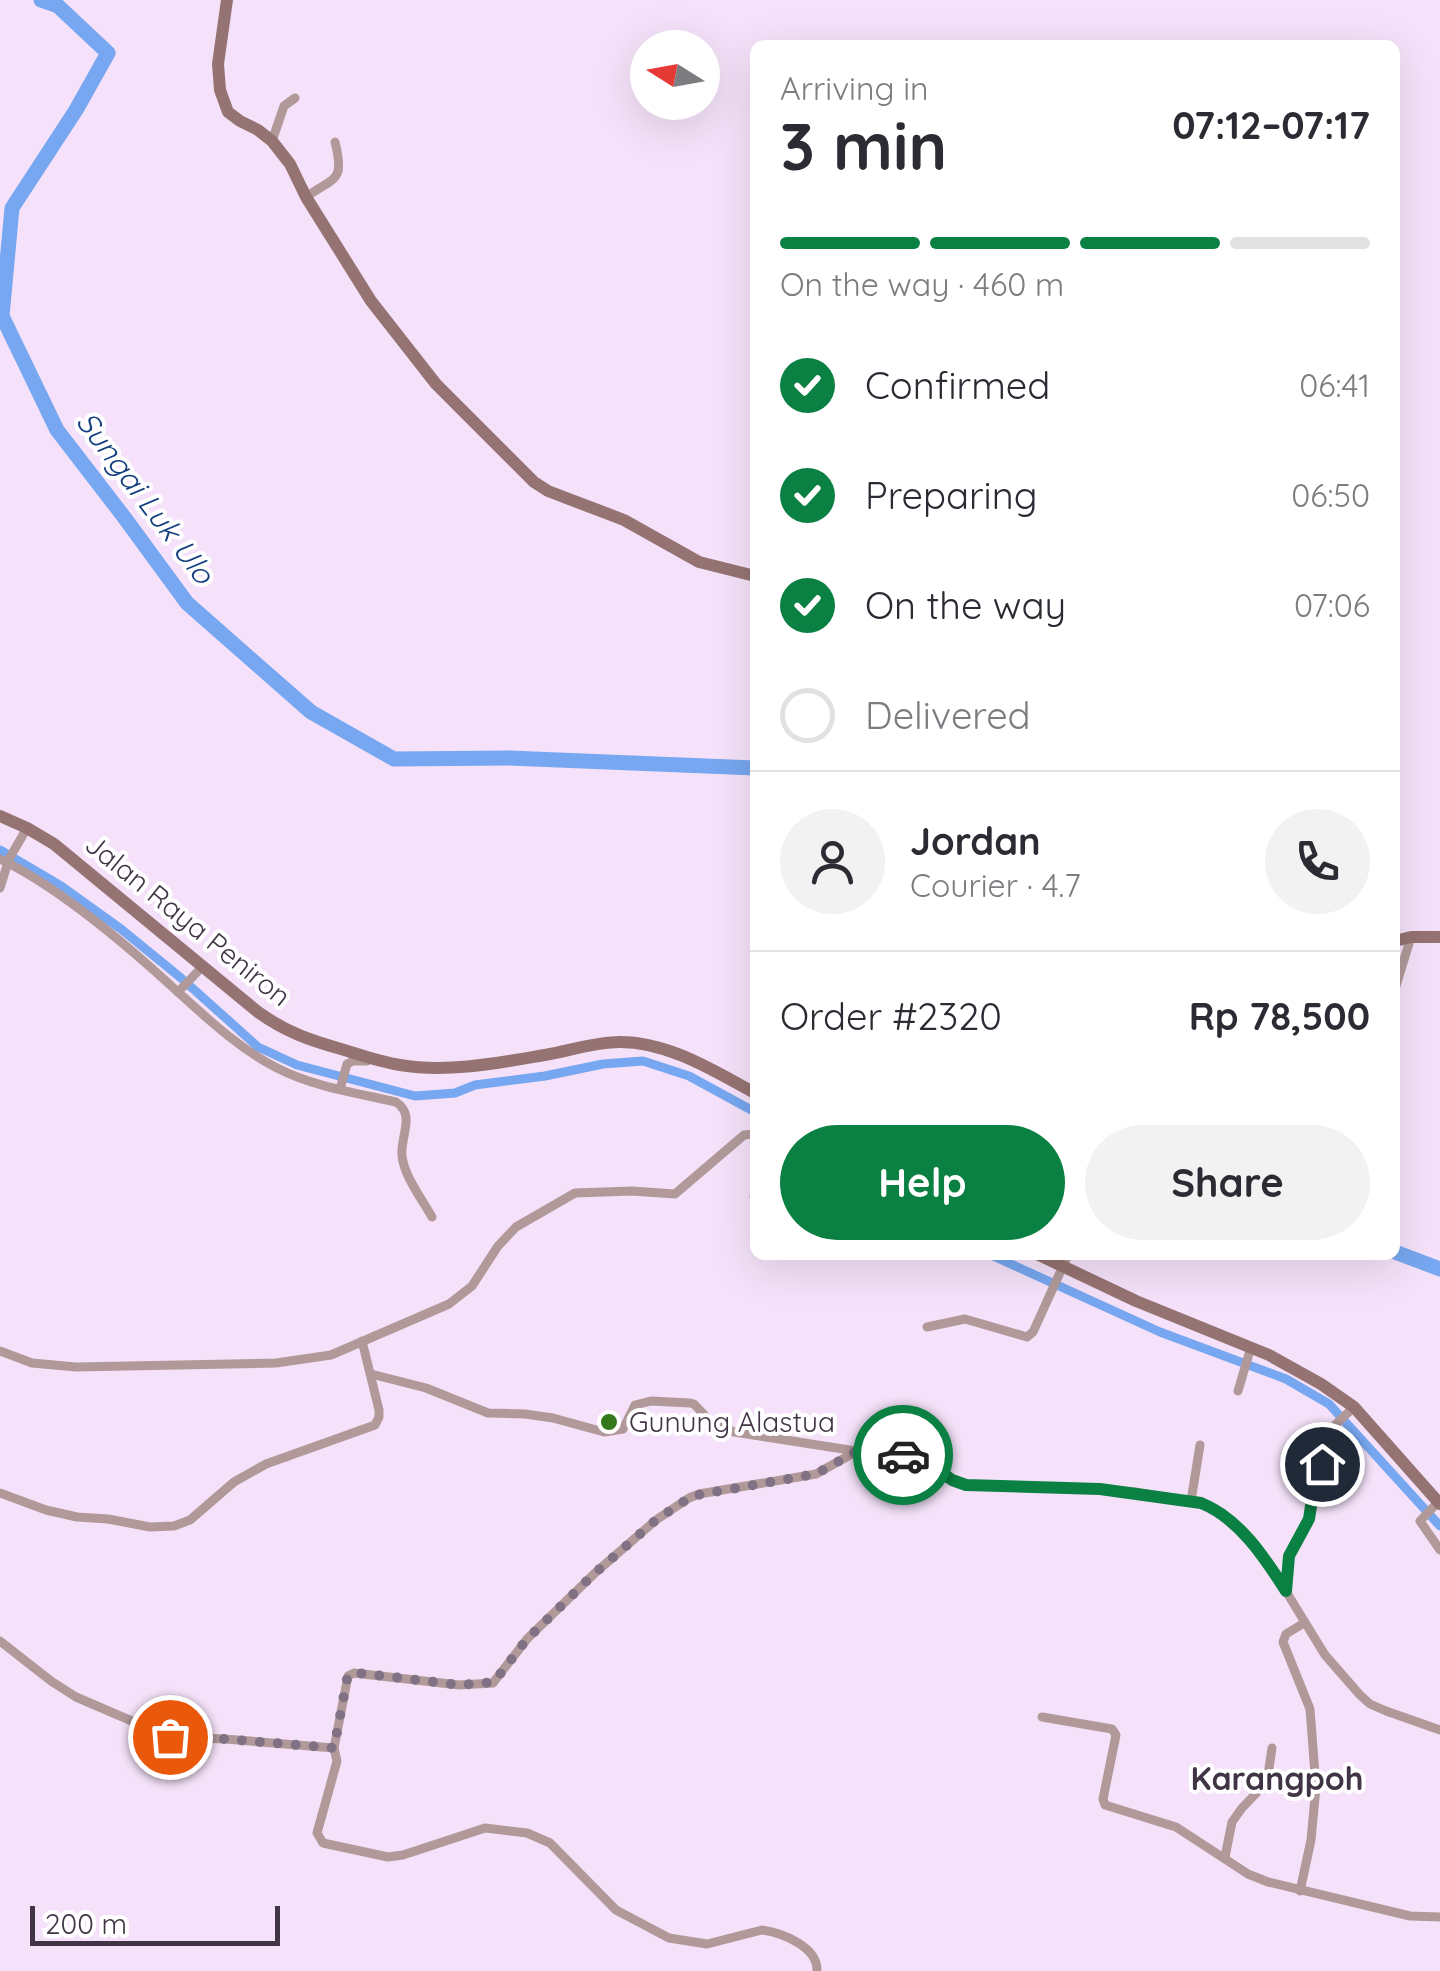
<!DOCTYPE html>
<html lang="en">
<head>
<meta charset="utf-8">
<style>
  body { margin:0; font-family:Quicksand,sans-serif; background:#f2f2f3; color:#2b2b33; height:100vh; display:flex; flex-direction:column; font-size:38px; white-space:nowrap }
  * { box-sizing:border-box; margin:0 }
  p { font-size:32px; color:#7c7c81 }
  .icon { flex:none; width:55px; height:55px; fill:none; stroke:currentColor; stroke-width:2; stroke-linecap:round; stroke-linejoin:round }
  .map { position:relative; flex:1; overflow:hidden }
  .side { position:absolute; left:750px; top:40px; width:650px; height:1220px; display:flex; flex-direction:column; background:#fff; border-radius:15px; box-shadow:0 10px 40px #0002 }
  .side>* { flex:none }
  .needle { width:65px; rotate:281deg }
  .fabs { position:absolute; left:630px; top:30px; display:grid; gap:20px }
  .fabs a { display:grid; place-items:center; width:90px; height:90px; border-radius:50%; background:#fff; box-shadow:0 10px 40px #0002; font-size:50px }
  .scale { position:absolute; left:30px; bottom:25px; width:250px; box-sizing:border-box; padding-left:10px; border:5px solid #413545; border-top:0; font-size:28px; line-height:35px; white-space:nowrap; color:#413545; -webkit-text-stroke:8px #fff; paint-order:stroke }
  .pin { position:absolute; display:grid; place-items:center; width:85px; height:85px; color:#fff; margin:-42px; border:5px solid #fff; border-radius:50%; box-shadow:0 2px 10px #0007 }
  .courier { position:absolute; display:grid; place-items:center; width:100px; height:100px; margin:-50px; border:8px solid #0b8043; border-radius:50%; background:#fff; color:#222; box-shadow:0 2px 12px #0007 }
  .head em { font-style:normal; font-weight:800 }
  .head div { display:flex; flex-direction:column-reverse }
  .head { display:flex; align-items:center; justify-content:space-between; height:170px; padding:0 30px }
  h1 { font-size:65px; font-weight:800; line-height:75px }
  .bar { display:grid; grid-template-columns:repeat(4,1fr); gap:15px 10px; align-content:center; height:120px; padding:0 30px }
  .bar i { height:12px; border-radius:8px; background:#e1e1e2 }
  .bar .on { background:#0b8043 }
  .bar p { grid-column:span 4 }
  .line { display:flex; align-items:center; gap:25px; padding:0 30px; border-top:2px solid #e1e1e2 }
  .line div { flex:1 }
  .round { display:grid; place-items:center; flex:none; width:105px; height:105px; border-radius:52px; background:#f2f2f3 }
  ol { padding:0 30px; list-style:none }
  li { display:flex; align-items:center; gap:30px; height:110px }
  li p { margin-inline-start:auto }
  li .icon { padding:10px; border-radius:50%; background:#0b8043; color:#fff; stroke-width:4 }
  li:last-child { color:#7c7c81 }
  li i { width:55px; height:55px; border:5px solid #e1e1e2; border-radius:50% }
  .cta { display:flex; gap:20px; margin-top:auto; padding:20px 30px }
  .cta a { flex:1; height:115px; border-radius:60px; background:#0b8043; color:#fff; font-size:40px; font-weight:800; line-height:115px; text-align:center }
  .cta a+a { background:#f2f2f3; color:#2b2b33 }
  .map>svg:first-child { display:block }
</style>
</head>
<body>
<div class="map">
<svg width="1440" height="1971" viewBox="0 0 1440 1971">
  <rect width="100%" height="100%" fill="#f5e2fa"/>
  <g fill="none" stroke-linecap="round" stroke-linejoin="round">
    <g stroke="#77a7f0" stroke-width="9">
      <path d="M0 850 61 886 121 929 181 978 258 1047 297 1065 415 1096 455 1093 475 1085 545 1076 603 1064 643 1061 689 1076 755 1112"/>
      <path d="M991 1255 1160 1332 1286 1379 1329 1404 1440 1526"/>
    </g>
    <g stroke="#77a7f0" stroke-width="15">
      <path d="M41 0 58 6 108 53 76 110 12 208 2 316 57 430 124 517 187 603 311 712 394 759 509 758 755 768"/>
      <path d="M1395 1252 1440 1269"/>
    </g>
    <g stroke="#b19999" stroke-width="9">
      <path d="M272 141 284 106 295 98"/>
      <path d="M306 197C335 176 345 183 335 142"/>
      <path d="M0 859C61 888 129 947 179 993 210 1021 240 1049 277 1068 314 1087 357 1093 396 1102 416 1115 400 1136 402 1156 404 1176 422 1199 432 1217"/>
      <path d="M0 888 9 859 27 828"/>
      <path d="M1395 989 1411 937"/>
      <path d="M178 992 203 966"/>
      <path d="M340 1089 347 1064 353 1061H367"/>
      <path d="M754 1197 755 1194"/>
      <path d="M927 1327 965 1319 1027 1337 1033 1332 1068 1255"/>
      <path d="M0 1351 32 1363 76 1367 276 1363 331 1355 449 1304 472 1286 498 1246 516 1227 575 1193 632 1191 675 1194 744 1135 755 1134"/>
      <path d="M371 1374 426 1388 488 1413 525 1414 553 1418 604 1432 623 1429 635 1405 651 1401 690 1403 694 1404 712 1423 734 1432 856 1451"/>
      <path d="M1238 1391 1251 1347"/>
      <path d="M0 1493 46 1510 77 1517 108 1519 150 1527 174 1526 190 1520 234 1482 266 1464 375 1425 379 1417V1410L362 1341"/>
      <path d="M1191 1501 1200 1445"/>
      <path d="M1438 1502 1420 1521 1440 1550"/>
      <path d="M1286 1588 1289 1557 1309 1519 1316 1473 1324 1461 1337 1447 1334 1426 1354 1407"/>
      <path d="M0 1641 51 1681 76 1697 169 1737 225 1739 334 1748"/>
      <path d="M1042 1717 1112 1729 1116 1735 1103 1799 1105 1805 1176 1827 1248 1874 1268 1882 1410 1916 1440 1917"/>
      <path d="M1225 1857 1232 1822 1242 1808 1267 1782 1272 1748"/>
      <path d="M1300 1891 1311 1840 1316 1787 1310 1709 1283 1642 1286 1634 1304 1623"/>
      <path d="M817 1971C818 1947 783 1933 762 1930L707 1944 669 1938 616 1910 550 1843 527 1833 485 1828 403 1855 388 1857 323 1843 317 1833 337 1761 334 1748 348 1676 354 1673 459 1685 493 1683 527 1639 595 1573 656 1520 689 1498 699 1494 816 1474 857 1451 922 1458 952 1480 966 1485 1100 1489 1135 1492 1201 1503 1216 1509 1235 1525 1268 1562 1325 1655 1360 1695 1370 1704 1386 1711 1440 1730"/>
    </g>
    <g stroke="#957372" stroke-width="12">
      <path d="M227 0 218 64 220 90 228 112 240 121 258 130 272 141 290 164 306 197 371 301 436 384 534 482 548 491 624 520 699 562 755 576"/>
      <path d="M0 816 27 828 54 844 258 1012C286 1032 309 1040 341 1049 361 1055 380 1062 400 1065 448 1073 498 1063 545 1055 570 1051 594 1042 620 1042 669 1042 714 1071 755 1093"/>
      <path d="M1395 941 1411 937H1440"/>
      <path d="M1039 1255 1136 1301 1269 1355 1321 1384 1354 1407 1440 1504"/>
    </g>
  </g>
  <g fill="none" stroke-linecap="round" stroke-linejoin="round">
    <path stroke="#807284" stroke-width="10" stroke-dasharray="0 18" d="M170 1737 225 1739 334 1748 347 1679 350 1674 358 1673 460 1685 494 1682 527 1639 595 1573 656 1520 692 1496 816 1474 857 1451 903 1455"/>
    <path stroke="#0b8043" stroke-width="12" d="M903 1455 922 1458 952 1480 966 1485 1100 1489 1201 1503C1239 1518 1265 1558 1286 1591L1289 1556 1309 1519 1316 1474 1322 1464"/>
  </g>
  <circle fill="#33791b" stroke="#fff" stroke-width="4" cx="609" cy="1422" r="10"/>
  <g text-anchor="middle" stroke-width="8" stroke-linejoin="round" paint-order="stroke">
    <g font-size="28" fill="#413545" stroke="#fff">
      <text transform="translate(188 920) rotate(39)" y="10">Jalan Raya Peniron</text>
    </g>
    <g font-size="28" fill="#413545" stroke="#fff" text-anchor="start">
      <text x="629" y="1432">Gunung Alastua</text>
    </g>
    <g font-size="30" font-style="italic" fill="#133e7e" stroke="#fff">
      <text transform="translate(145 498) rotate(53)" y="10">Sungai Luk Ulo</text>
    </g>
    <g font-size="32" font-weight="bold" fill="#413545" stroke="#fff">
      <text x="1277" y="1790">Karangpoh</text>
    </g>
  </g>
</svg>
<div class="fabs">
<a><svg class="needle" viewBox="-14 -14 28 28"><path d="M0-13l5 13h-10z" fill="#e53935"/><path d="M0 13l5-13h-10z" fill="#7c7c81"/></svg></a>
</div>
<div class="scale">200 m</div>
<div class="pin" style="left:170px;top:1737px;background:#ea580c"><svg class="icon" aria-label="bag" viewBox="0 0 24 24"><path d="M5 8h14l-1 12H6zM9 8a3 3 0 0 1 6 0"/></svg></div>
<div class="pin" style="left:1322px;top:1464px;background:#1f2937"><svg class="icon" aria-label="home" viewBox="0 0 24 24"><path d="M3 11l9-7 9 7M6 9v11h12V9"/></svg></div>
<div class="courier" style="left:903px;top:1455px"><svg class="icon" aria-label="car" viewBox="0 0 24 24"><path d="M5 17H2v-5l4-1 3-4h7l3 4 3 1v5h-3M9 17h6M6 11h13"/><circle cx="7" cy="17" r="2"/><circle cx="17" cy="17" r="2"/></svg></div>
<section class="side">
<div class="head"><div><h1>3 min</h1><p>Arriving in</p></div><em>07:12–07:17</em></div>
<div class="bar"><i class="on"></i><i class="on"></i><i class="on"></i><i></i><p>On the way · 460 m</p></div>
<ol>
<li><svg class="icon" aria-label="check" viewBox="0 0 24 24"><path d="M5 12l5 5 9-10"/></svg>Confirmed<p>06:41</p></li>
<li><svg class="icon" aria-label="check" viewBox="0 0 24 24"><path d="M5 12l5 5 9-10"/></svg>Preparing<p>06:50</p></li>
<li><svg class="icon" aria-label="check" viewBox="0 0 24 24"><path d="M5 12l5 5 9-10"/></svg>On the way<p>07:06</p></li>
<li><i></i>Delivered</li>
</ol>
<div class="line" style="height:180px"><a class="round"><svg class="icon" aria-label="person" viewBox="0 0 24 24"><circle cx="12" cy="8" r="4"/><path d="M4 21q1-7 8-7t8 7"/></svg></a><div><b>Jordan</b><p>Courier · 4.7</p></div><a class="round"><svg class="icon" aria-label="phone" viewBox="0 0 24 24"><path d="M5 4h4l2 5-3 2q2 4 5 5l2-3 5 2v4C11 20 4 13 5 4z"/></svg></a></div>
<div class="line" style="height:130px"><div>Order #2320</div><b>Rp 78,500</b></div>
<div class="cta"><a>Help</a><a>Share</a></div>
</section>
</div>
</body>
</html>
